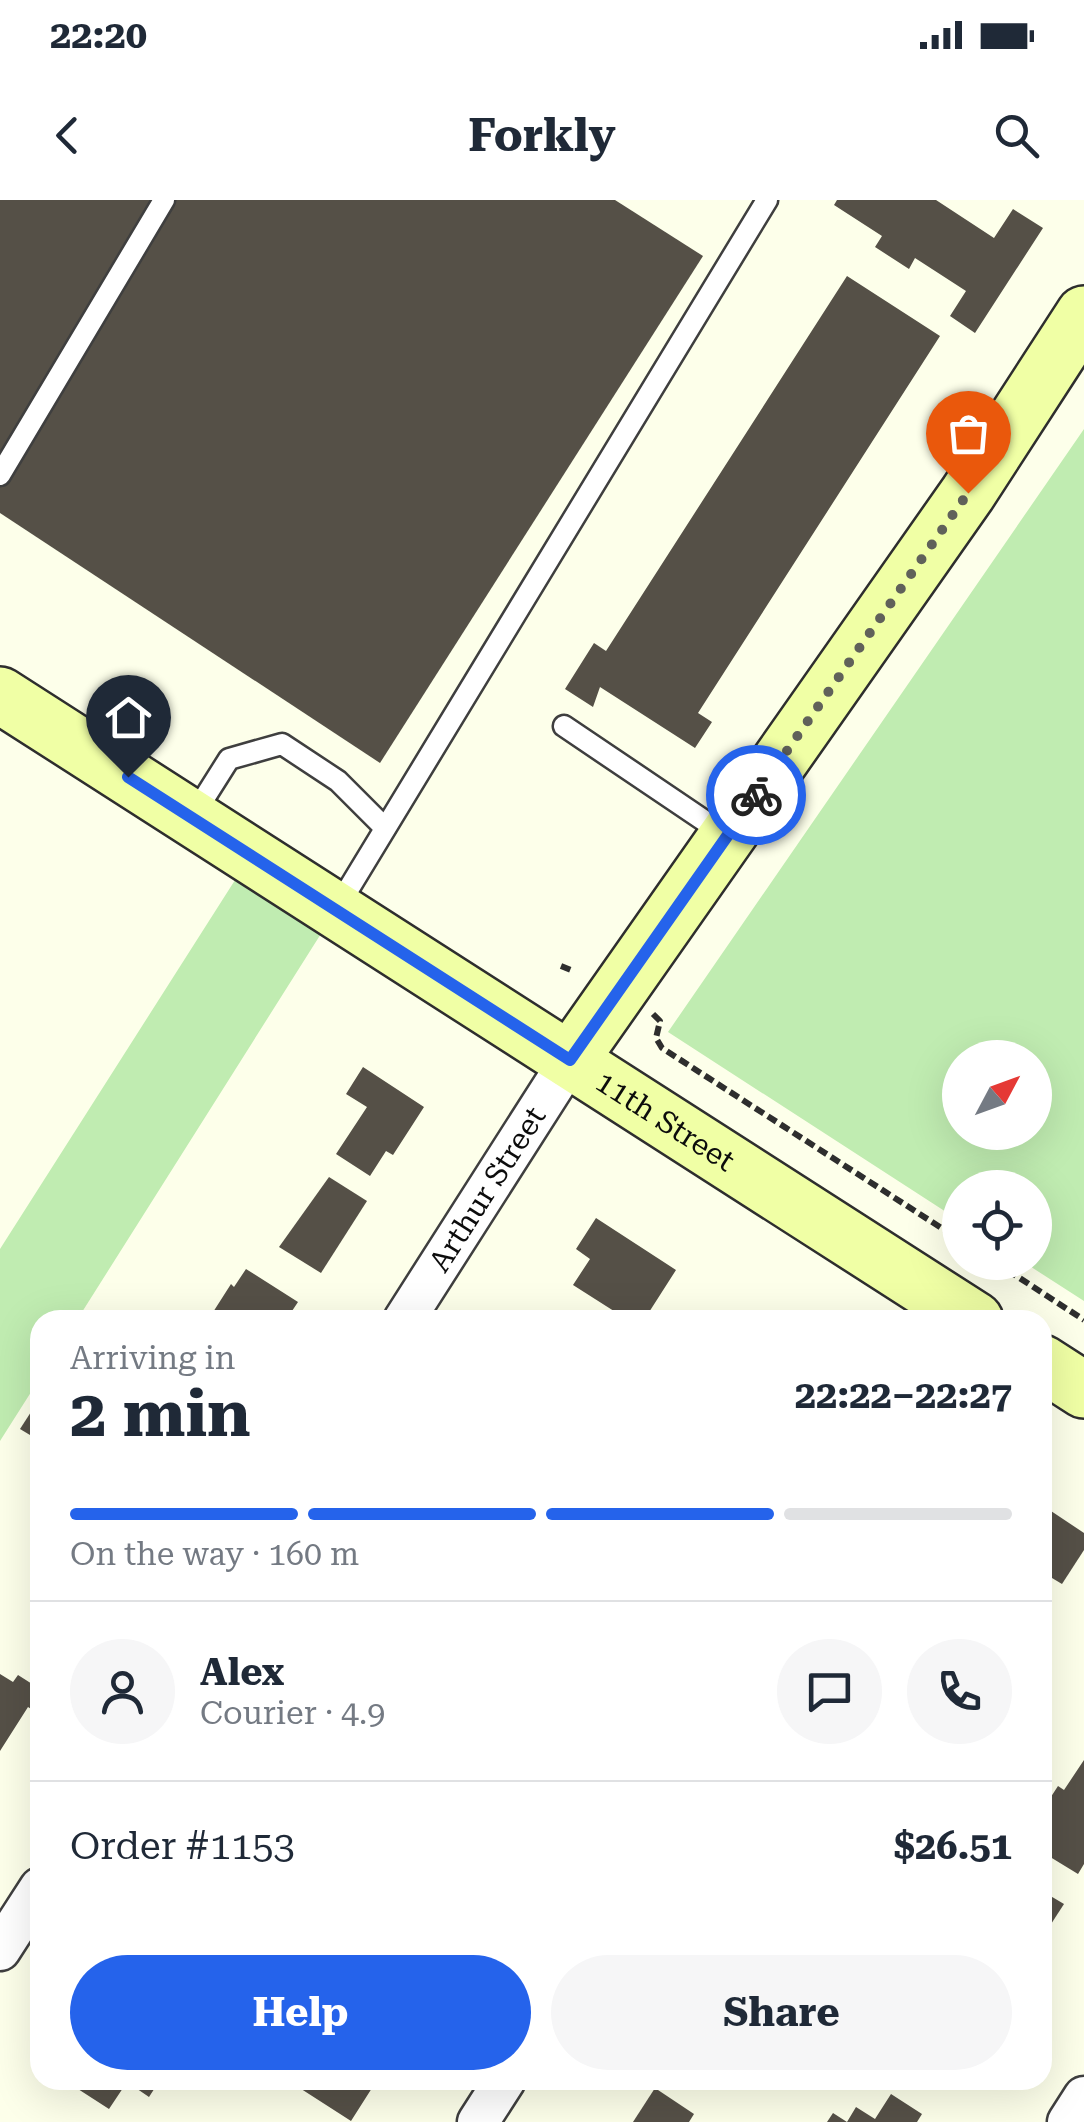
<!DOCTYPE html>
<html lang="en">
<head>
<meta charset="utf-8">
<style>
  body { margin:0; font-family:"Roboto Serif",serif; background:#f6f6f7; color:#1f2937; height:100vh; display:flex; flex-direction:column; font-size:38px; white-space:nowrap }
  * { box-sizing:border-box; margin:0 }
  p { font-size:32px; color:#747a83 }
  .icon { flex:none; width:55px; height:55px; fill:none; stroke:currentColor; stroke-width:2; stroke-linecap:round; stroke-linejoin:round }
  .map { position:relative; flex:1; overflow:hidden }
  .details { position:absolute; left:30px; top:1110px; width:1022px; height:780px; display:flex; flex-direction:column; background:#fff; border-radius:30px; box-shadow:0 10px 40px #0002 }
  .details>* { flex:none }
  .needle { width:65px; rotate:49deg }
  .controls { position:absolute; left:942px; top:840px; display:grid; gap:20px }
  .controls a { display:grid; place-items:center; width:110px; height:110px; border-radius:50%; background:#fff; box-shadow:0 10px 40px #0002; font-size:50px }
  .pin { position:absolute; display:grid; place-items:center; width:85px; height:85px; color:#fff; margin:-102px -42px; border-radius:50% 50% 50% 0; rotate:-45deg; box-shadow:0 0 10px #0007 }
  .pin .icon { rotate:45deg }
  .courier { position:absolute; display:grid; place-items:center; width:100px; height:100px; margin:-50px; border:8px solid #2563eb; border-radius:50%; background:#fff; color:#222; box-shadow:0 2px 12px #0007 }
  .summary em { font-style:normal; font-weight:700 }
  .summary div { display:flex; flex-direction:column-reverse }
  .summary { display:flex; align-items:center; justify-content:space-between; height:170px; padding:0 40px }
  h1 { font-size:65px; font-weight:700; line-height:75px }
  .bar { display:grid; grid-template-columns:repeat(4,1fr); gap:15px 10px; align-content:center; height:120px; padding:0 40px }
  .bar i { height:12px; border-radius:8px; background:#e0e1e3 }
  .bar .active { background:#2563eb }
  .bar p { grid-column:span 4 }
  .line { display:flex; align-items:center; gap:25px; padding:0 40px; border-top:2px solid #e0e1e3 }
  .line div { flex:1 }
  .round { display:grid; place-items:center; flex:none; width:105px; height:105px; border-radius:52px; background:#f6f6f7 }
  .button { display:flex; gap:20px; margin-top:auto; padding:20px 40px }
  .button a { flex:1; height:115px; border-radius:60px; background:#2563eb; color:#fff; font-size:40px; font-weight:700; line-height:115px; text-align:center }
  .button a+a { background:#f6f6f7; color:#1f2937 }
  .status { display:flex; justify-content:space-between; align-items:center; height:70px; padding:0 50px; background:#fff; direction:ltr }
  .status svg { height:28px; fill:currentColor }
  header { display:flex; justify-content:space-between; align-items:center; height:130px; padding:0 40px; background:#fff; font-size:45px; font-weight:700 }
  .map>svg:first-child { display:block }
</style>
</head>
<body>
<div class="status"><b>22:20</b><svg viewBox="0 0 49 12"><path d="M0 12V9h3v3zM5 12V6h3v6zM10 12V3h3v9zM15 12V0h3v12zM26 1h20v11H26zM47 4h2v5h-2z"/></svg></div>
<header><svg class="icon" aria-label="back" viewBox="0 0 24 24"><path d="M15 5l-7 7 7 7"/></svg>Forkly<svg class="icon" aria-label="search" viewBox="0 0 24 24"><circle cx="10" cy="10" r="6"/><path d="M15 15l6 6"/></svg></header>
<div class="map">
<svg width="1084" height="1922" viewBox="0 0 1084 1922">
  <rect width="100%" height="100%" fill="#fdffea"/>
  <g fill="#c0ecb1" fill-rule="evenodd">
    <path d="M1084 229V1101L1025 1063 1035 1062V988H960V1021L668 832ZM960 858H1035V932H960Z"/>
    <path d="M251 655 336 710 77 1120H40V1178L0 1241V1049Z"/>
  </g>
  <g fill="#555047">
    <path d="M0 0H615L703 56 380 563 0 313Z"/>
    <path d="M837 0H936L994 38 1013 9 1043 28 975 133 950 116 966 91 915 58 909 69 875 47 882 36 834 5Z"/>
    <path d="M847 76 940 136 698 513 712 522 695 548 600 487 593 507 565 489 594 443 606 451Z"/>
    <path d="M363 867 424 907 393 955 386 951 370 976 336 954 367 907 346 894Z"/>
    <path d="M329 977 367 1001 321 1073 279 1047Z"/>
    <path d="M596 1018 676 1070 644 1120H628L573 1085 590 1059 576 1049Z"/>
    <path d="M246 1069 298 1102 286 1120H208L231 1084 234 1087Z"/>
    <path d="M40 1198V1241L20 1229Z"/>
    <path d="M1048 1309 1084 1333V1350L1062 1384 1042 1372V1316Z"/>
    <path d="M0 1474 13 1482 18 1475 40 1489V1506L36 1512 28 1507 0 1551Z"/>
    <path d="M1084 1560V1664L1078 1674 1042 1652V1625L1052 1610 1045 1606 1058 1586 1064 1590Z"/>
    <path d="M1042 1691 1064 1704 1042 1738Z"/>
    <path d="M64 1880H160L149 1897 127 1882 109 1909Z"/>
    <path d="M299 1880H363L362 1882 372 1888 351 1921 295 1885Z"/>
    <path d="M655 1888 694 1914 689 1922H633Z"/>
    <path d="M891 1894 922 1914 917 1922H827L833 1913 847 1922 856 1907 875 1919Z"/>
  </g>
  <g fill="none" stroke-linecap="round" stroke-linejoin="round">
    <g stroke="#3f3f3f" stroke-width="25">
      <g id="lane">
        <path d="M0 275 164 0"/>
        <path d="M564 526 724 634"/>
        <path d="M193 616 229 559 282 544 338 581 385 628"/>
        <path d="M337 708 767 0"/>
      </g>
    </g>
    <g stroke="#3f3f3f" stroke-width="45">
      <g id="street">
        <path id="s1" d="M404 1120 570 860"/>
        <path d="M0 1750 40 1688"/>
        <path d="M478 1922 505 1880"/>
        <path d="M1068 1922 1084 1897"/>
      </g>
    </g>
    <g stroke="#2e2e2e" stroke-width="60">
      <g id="secondary">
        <path id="s2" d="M0 495 975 1120"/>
        <path d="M570 860 968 293 1084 114"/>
        <path d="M1042 1163 1084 1190"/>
      </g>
    </g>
    <g stroke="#2e2e2e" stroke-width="6" stroke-dasharray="10 5" stroke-linecap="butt">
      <path d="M561 766 571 770"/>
      <path d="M653 814 660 821 656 838 662 848 960 1040"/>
      <path d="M995 1062 1084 1120"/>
    </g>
    <use href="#lane" stroke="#fff" stroke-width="20"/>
    <use href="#street" stroke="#fff" stroke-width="40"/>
    <use href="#secondary" stroke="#f0ffa5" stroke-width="55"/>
  </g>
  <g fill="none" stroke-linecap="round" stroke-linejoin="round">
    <path stroke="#60615a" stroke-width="10" stroke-dasharray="0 18" d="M756 595 968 293"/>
    <path stroke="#2563eb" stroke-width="12" d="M128 577 570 860 756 595"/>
  </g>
  <g text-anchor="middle" stroke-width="10" stroke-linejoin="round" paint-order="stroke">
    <g font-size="30" fill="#0c0c0c" stroke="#fff">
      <text dy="10" stroke="none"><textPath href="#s2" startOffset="790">11th Street</textPath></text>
      <text dy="10" stroke="none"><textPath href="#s1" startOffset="155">Arthur Street</textPath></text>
    </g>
  </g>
</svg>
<div class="controls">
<a><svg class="needle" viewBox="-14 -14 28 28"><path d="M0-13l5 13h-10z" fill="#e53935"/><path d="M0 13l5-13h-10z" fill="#747a83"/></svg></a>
<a><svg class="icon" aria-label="locate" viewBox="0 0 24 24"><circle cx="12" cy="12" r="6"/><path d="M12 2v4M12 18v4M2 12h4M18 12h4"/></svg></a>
</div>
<div class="pin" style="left:968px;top:293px;background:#ea580c"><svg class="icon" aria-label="bag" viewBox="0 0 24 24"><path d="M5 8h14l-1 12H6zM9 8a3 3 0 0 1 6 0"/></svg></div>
<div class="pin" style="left:128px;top:577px;background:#1f2937"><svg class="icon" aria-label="home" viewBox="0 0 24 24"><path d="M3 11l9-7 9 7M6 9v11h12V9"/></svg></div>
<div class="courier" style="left:756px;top:595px"><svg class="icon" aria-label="bike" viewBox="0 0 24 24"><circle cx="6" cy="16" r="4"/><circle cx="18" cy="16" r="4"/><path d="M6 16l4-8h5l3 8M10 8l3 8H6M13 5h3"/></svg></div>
<section class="details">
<div class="summary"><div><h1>2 min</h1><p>Arriving in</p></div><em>22:22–22:27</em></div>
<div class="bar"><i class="active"></i><i class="active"></i><i class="active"></i><i></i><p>On the way · 160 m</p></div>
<div class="line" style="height:180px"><a class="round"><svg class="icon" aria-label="person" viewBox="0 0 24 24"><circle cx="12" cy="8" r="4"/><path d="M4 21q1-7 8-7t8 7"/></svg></a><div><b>Alex</b><p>Courier · 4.9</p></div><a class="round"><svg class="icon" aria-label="chat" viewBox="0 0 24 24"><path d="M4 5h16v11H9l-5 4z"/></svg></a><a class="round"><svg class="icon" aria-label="phone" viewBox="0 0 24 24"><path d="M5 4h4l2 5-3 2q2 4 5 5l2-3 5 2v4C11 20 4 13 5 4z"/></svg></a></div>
<div class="line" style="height:130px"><div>Order #1153</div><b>$26.51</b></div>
<div class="button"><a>Help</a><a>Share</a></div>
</section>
</div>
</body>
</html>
